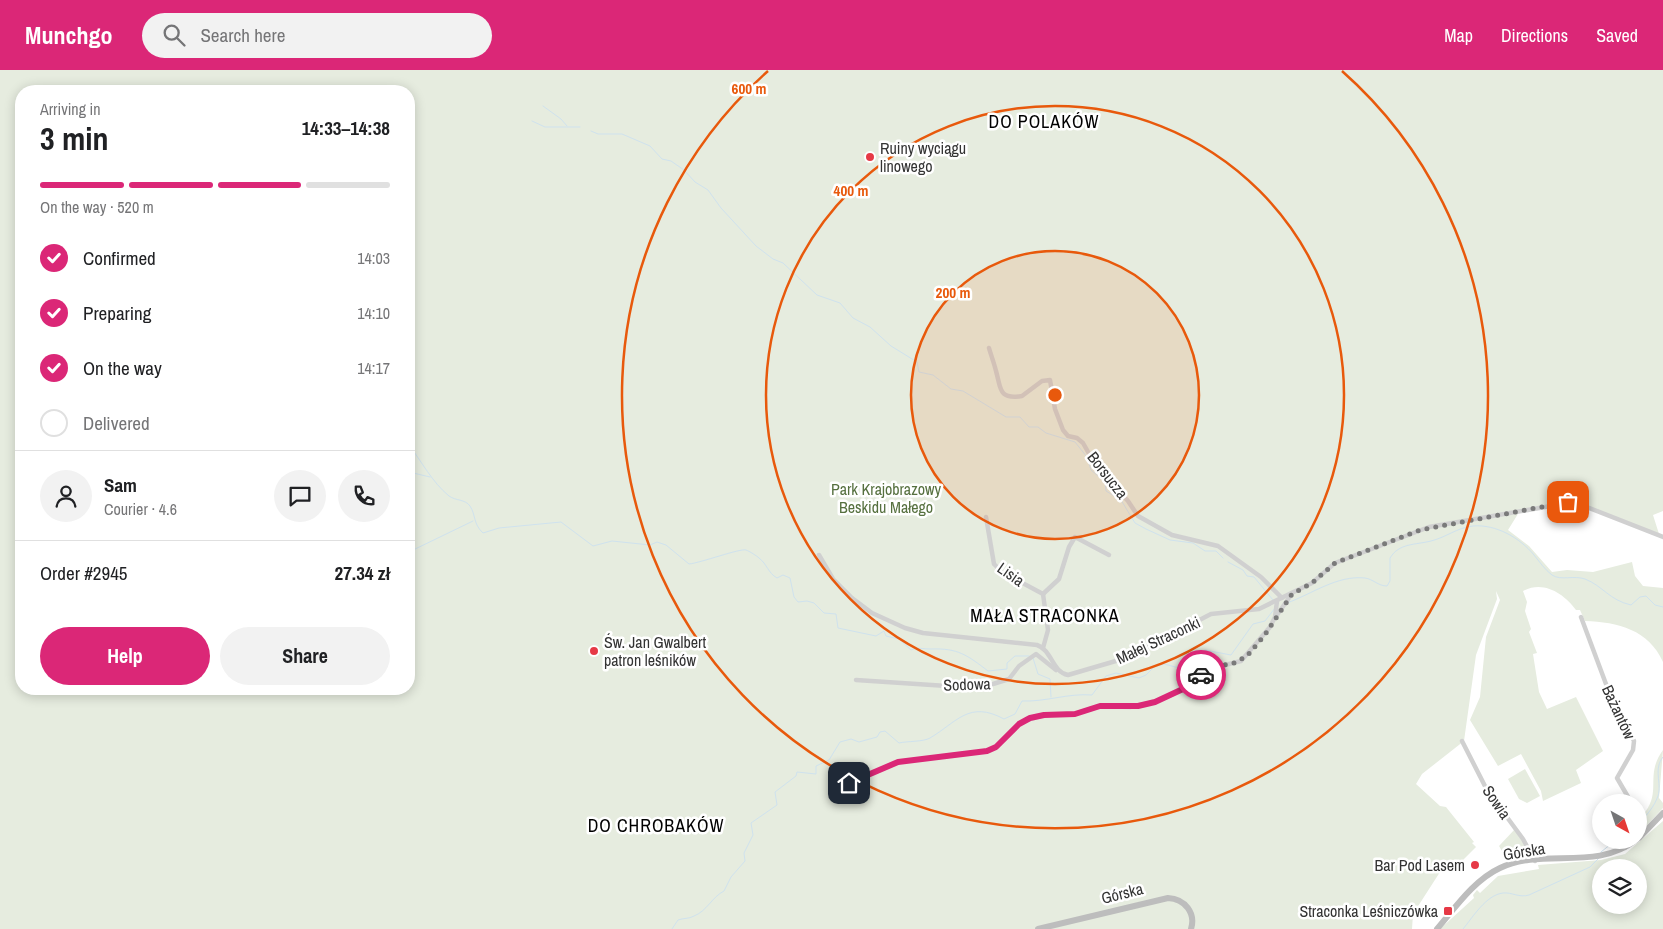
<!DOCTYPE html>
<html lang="en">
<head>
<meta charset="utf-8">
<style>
  body { margin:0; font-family:"Archivo Narrow",sans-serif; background:#f2f2f2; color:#202124; height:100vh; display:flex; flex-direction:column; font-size:19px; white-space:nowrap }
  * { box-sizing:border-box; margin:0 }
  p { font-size:16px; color:#757577 }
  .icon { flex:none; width:28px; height:28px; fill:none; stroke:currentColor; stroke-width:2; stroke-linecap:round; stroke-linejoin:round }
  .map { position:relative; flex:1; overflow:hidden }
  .sheet { position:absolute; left:15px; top:15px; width:400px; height:610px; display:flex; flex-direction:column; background:#fff; border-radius:20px; box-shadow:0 2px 12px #0003 }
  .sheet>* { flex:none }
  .needle { width:32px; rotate:140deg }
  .buttons { position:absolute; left:1592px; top:724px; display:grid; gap:10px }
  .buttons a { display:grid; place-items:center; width:55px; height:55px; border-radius:50%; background:#fff; box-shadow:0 2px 12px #0003; font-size:25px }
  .pin { position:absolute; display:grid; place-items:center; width:42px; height:42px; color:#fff; margin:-21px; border-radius:10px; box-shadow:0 2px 8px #0006 }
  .courier { position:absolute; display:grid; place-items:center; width:50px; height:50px; margin:-25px; border:4px solid #db2777; border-radius:50%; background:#fff; color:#222; box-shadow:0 1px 6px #0007 }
  .summary em { font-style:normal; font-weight:700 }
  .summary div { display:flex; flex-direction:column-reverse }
  .summary { display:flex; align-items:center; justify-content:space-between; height:85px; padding:0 25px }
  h1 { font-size:32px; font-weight:700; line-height:38px }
  .bar { display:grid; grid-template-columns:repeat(4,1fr); gap:8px 5px; align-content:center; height:60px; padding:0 25px }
  .bar i { height:6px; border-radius:4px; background:#e0e0e0 }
  .bar .selected { background:#db2777 }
  .bar p { grid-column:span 4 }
  .line { display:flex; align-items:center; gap:12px; padding:0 25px; border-top:1px solid #e0e0e0 }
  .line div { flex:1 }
  .round { display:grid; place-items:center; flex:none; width:52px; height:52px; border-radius:26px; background:#f2f2f2 }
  ol { padding:0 25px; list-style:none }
  li { display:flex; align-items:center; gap:15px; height:55px }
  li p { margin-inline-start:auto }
  li .icon { padding:5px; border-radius:50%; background:#db2777; color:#fff; stroke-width:4 }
  li:last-child { color:#757577 }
  li i { width:28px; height:28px; border:2px solid #e0e0e0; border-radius:50% }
  .cta { display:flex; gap:10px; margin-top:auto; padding:10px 25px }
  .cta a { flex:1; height:58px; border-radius:30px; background:#db2777; color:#fff; font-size:20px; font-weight:700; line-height:58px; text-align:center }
  .cta a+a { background:#f2f2f2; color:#202124 }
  header { display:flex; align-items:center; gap:30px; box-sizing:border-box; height:70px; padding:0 25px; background:#db2777; color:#fff }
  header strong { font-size:24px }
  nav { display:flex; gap:28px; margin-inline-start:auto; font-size:18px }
  .search { width:350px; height:45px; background:#f2f2f2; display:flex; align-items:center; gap:12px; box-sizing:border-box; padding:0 18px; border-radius:28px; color:#757577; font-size:19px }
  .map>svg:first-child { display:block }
</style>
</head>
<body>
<header>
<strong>Munchgo</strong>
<div class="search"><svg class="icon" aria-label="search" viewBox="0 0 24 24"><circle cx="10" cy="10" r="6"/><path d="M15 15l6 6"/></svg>Search here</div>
<nav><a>Map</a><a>Directions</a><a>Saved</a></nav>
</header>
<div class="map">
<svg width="1663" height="859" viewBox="0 0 1663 859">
  <rect width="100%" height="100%" fill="#fff"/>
  <g fill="#e6ecdf" fill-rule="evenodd">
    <path d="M0 0H1663V441L1653 445 1659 464 1575 431 1521 439 1508 460 1529 476 1552 502 1567 500 1593 502 1632 492 1635 506 1643 516 1663 518V592C1649 560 1618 552 1585 551L1580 540H1576C1564 524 1544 510 1523 521L1527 532 1525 541 1531 559 1529 562 1537 583 1533 584 1539 622 1547 639 1576 627 1603 681 1576 700 1581 713 1543 731 1541 721 1521 684 1498 696 1470 650 1480 627 1486 567 1500 530 1496 521 1497 529 1476 585 1464 671 1422 704 1416 714 1440 736 1446 737 1474 772 1472 773 1476 777 1457 796 1440 802 1413 844 1412 859H0ZM21 21H409V619H21Z"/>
    <path d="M1663 680 1659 728 1663 733V738L1639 764V742L1643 745C1663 721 1644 706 1663 680Z"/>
    <path d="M1525 699 1540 726 1527 733 1519 729 1508 709Z"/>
    <path d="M1663 751V859H1440L1474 828 1473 825 1477 820 1480 823 1498 806 1539 799 1538 795 1601 790 1625 784ZM1601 798H1639V835H1601Z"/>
    <path d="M1515 759 1532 787 1508 791 1499 776Z"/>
  </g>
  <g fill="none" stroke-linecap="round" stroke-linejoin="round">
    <g stroke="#cfe2ee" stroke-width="1">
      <path d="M543 36 561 49 567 56"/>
      <path d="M532 51 545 57H580"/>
      <path d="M591 61 598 64H622L650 76 662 89 671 91 684 100 695 112 708 120 721 138 756 176 773 189 783 193 817 225 840 233 853 248 870 257 891 276 917 292 919 302 933 305 951 319 963 321 1006 347H1020L1029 357H1038L1046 363 1075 372 1087 387 1091 400 1105 412 1106 421 1121 430 1135 453 1146 459 1170 470 1193 473 1205 481H1216L1223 488"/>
      <path d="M409 375C422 392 432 412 449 426 456 431 465 429 470 436 476 445 473 454 483 463L499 458 561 452 593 476 612 471 650 475 657 472 666 475 689 494C700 493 741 478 746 480 749 481 757 486 759 488 767 494 768 503 777 508L783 505 790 508 794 527 798 532 807 531 814 533 824 543 836 544 838 558 876 566 884 561 886 566 899 569 911 580C919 577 922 579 931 579 958 578 967 585 988 601L1007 599V593L1015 586H1029"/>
      <path d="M409 402 430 407"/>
      <path d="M409 482 473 451"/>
      <path d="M1228 492 1243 500 1247 506 1254 507 1273 530"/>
      <path d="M1287 533C1312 524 1337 505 1365 508 1373 509 1378 516 1387 516L1390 511V488C1399 473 1415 475 1431 471 1447 467 1456 458 1473 456 1496 454 1520 468 1534 485 1539 491 1545 500 1552 505 1561 511 1574 505 1585 509 1603 516 1609 530 1631 535L1640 527 1646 526 1655 535 1663 537"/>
      <path d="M1033 588 1038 604 1050 609 1051 627"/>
      <path d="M1639 753C1647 745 1654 737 1658 726 1662 713 1653 699 1663 687"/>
      <path d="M1601 782 1616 770"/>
      <path d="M672 859 678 850C683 848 689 849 694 846 707 841 712 827 724 821L731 807 745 791 744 783 753 765 751 753 777 735 775 722 796 706 797 702 816 704V696L829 690 840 672 851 669 859 672 877 667 880 662 885 661 899 673C907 671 923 672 930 668 957 652 969 630 1004 649L1015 644 1022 631C1046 632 1068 623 1092 625L1106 606 1116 603 1139 608 1146 605 1154 597 1164 594 1183 599 1191 595 1200 583 1205 580 1231 585 1253 554 1265 551 1275 538"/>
      <path d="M1463 859C1473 847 1486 825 1503 823 1512 822 1519 828 1529 825L1590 797 1599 788"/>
    </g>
    <g stroke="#d0d0d0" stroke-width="4.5">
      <path d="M989 278C991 285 994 293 996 301 1001 318 998 330 1022 326L1042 311 1050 310 1055 339 1063 360 1068 366 1077 368 1083 373 1096 396 1128 431 1138 446 1172 465 1218 476 1261 507 1282 528"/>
      <path d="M986 447 994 494 1002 502 1043 524 1048 560 1043 578"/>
      <path d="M819 485 833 509 852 528 872 543 905 558 923 563 1037 575C1052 580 1052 602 1068 605L1126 588 1211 544 1259 539 1312 513 1335 493 1429 457 1574 432 1663 467"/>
      <path d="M1043 524 1059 509 1069 477 1075 467 1109 485"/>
      <path d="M1277 545 1291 525"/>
      <path d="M1581 547 1606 614 1634 671 1633 680 1617 708 1631 732"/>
      <path d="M856 610 962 617 993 614 1009 609 1019 596 1036 584 1056 600"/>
      <path d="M1462 671 1487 720 1523 769 1535 791"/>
      <path d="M849 713 898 692 987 681 996 677 1019 654 1030 649 1044 645 1075 644 1100 636 1130 637 1155 632 1185 619 1209 599 1241 591 1270 557 1275 547 1277 531"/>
      <path d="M1621 770 1625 778"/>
    </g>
    <g stroke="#bdbdbd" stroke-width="6">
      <path d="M1639 768 1663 743"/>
      <path d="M1038 859 1168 828C1185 829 1196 843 1191 859"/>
      <path d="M1437 859C1455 838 1474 810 1500 798 1543 777 1595 802 1636 770"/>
    </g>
  </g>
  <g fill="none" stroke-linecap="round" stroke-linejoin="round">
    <path stroke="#7a7a7a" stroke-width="5" stroke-dasharray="0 9" d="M1201 605 1215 596 1232 594 1247 586 1264 566 1292 524 1312 513 1335 493 1420 460 1568 432"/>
    <path stroke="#db2777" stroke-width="6" d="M849 713 898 692 987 681 996 677 1019 654 1030 648 1044 645 1075 644 1100 636H1138L1155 632 1185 618 1201 605"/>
  </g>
  <circle cx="1055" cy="325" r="144" fill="#e8590c" fill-opacity=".12"/>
  <g fill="none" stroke="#e8590c" stroke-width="2.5">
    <circle cx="1055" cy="325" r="144"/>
    <circle cx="1055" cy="325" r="289"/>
    <path d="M1342 1A433 433 0 1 1 768 1"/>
  </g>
  <g fill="#e63946" stroke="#fff" stroke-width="2">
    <circle cx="870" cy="87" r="5"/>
    <circle cx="594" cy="581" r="5"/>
    <circle cx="1475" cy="795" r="5"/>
    <rect x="1443" y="836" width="10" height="10" rx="2.5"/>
  </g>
  <g text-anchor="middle" stroke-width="5" stroke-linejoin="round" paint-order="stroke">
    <g font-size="16" fill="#333" stroke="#fff" text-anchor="start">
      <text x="880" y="84">Ruiny wyciągu<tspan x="880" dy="18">linowego</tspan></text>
      <text x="604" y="578">Św. Jan Gwalbert<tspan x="604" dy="18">patron leśników</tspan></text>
      <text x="1465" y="801" text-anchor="end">Bar Pod Lasem</text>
      <text x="1438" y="847" text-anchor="end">Straconka Leśniczówka</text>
    </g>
    <g font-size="16" fill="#333" stroke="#fff">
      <text transform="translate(1108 405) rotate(52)" y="6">Borsucza</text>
      <text transform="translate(1011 504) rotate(35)" y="6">Lisia</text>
      <text transform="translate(1158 570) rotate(-25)" y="6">Małej Straconki</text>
      <text transform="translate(967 614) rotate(-2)" y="6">Sodowa</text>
      <text transform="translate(1619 642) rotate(65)" y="6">Bażantów</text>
      <text transform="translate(1497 732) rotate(55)" y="6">Sowia</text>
      <text transform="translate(1524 781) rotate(-9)" y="6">Górska</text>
      <text transform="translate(1122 823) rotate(-14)" y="6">Górska</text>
    </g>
    <g font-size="16" fill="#56703f" stroke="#fff">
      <text x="886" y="425">Park Krajobrazowy<tspan x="886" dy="18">Beskidu Małego</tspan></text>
    </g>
    <g font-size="18" letter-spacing="1" fill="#000" stroke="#fff">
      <text x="1044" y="58">DO POLAKÓW</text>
      <text x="1045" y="552">MAŁA STRACONKA</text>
      <text x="656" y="762">DO CHROBAKÓW</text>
    </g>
  </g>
  <circle cx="1055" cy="325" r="8" fill="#e8590c" stroke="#fff" stroke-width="2.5"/>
  <g font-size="15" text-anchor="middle" font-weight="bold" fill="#e8590c" stroke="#fff" stroke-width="5" stroke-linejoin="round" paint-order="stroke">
    <text x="749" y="24">600 m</text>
    <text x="851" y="126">400 m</text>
    <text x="953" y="228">200 m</text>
  </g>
</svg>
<div class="buttons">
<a><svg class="needle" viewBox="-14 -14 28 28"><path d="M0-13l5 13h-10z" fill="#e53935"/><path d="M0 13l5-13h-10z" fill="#757577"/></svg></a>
<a><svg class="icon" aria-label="layers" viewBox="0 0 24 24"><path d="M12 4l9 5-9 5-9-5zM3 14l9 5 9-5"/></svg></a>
</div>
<div class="pin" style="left:1568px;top:432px;background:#ea580c"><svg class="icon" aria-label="bag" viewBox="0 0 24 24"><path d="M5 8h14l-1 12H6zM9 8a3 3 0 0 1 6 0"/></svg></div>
<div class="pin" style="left:849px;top:713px;background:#1f2937"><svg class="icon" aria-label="home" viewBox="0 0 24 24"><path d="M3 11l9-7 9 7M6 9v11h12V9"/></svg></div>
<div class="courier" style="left:1201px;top:605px"><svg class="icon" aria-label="car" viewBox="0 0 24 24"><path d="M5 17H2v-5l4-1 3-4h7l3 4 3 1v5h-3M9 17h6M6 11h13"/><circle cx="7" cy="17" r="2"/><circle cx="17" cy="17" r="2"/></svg></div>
<section class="sheet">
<div class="summary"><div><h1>3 min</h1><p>Arriving in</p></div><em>14:33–14:38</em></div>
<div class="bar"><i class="selected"></i><i class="selected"></i><i class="selected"></i><i></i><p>On the way · 520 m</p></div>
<ol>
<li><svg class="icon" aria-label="check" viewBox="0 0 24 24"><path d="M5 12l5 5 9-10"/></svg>Confirmed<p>14:03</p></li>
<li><svg class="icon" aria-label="check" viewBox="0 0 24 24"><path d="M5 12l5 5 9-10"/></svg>Preparing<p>14:10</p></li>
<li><svg class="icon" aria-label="check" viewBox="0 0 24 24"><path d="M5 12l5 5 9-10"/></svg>On the way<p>14:17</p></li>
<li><i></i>Delivered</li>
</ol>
<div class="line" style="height:90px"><a class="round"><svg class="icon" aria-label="person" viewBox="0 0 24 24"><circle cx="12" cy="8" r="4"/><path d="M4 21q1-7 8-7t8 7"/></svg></a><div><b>Sam</b><p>Courier · 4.6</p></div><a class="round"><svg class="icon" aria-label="chat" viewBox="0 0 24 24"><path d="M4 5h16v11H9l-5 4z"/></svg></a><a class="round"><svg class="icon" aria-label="phone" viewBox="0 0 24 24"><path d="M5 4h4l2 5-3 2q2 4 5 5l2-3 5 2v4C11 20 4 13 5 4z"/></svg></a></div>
<div class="line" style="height:65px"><div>Order #2945</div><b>27.34 zł</b></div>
<div class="cta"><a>Help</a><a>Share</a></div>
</section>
</div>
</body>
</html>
